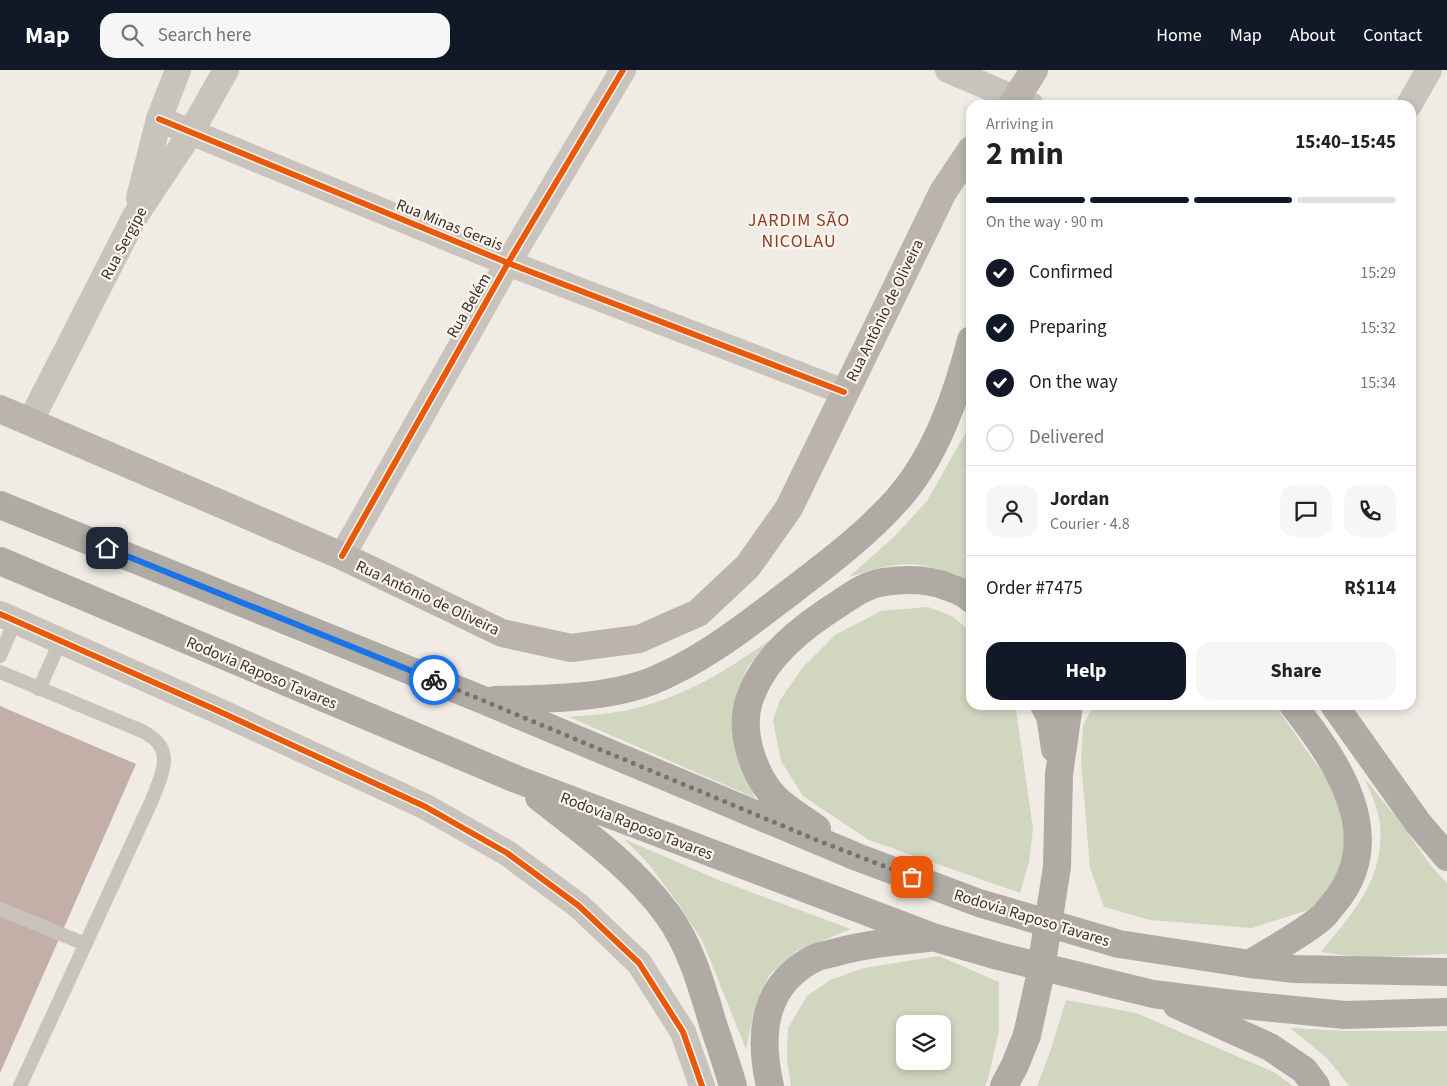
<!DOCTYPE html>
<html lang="en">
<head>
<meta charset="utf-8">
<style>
  body { margin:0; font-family:"Source Sans 3",sans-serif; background:#f6f6f6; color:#222; height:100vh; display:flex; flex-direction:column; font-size:19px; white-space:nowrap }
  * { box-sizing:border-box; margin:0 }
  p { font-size:16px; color:#767676 }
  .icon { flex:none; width:28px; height:28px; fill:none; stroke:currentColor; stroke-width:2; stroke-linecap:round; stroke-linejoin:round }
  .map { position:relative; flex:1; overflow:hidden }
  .side { position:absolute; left:966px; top:30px; width:450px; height:610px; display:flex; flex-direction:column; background:#fff; border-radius:15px; box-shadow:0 2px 8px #0003 }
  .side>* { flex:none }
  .buttons { position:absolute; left:896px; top:945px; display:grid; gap:10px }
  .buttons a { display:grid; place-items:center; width:55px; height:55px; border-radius:10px; background:#fff; box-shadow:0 2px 8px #0003; font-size:25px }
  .pin { position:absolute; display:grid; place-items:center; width:42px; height:42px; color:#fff; margin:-21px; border-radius:10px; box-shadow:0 2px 8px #0006 }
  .courier { position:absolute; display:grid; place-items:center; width:50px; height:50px; margin:-25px; border:4px solid #1a73e8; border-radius:50%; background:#fff; color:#222; box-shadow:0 1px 6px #0007 }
  .headline em { font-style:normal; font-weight:700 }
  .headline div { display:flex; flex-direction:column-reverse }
  .headline { display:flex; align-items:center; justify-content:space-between; height:85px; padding:0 20px }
  h1 { font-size:32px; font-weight:700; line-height:38px }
  .bar { display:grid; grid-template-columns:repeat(4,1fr); gap:8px 5px; align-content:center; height:60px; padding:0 20px }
  .bar i { height:6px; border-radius:4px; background:#e0e0e0 }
  .bar .selected { background:#111827 }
  .bar p { grid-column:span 4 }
  .line { display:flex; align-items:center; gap:12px; padding:0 20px; border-top:1px solid #e0e0e0 }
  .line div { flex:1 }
  .round { display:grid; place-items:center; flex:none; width:52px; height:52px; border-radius:15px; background:#f6f6f6 }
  ol { padding:0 20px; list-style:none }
  li { display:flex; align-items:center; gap:15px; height:55px }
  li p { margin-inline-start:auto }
  li .icon { padding:5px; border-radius:50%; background:#111827; color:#fff; stroke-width:4 }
  li:last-child { color:#767676 }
  li i { width:28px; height:28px; border:2px solid #e0e0e0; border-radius:50% }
  .button { display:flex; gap:10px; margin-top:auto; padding:10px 20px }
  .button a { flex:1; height:58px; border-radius:15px; background:#111827; color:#fff; font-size:20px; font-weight:700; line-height:58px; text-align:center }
  .button a+a { background:#f6f6f6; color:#222 }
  header { display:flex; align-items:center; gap:30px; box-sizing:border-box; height:70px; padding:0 25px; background:#111827; color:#fff }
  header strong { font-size:24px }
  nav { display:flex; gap:28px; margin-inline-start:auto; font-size:18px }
  .search { width:350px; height:45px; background:#f6f6f6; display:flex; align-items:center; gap:12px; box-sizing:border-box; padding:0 18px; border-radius:15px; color:#767676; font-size:19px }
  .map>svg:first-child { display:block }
</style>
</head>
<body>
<header>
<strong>Map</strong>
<div class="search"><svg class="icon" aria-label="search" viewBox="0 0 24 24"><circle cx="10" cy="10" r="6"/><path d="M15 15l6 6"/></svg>Search here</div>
<nav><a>Home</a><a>Map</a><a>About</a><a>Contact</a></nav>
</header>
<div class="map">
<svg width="1447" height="1016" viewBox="0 0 1447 1016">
  <rect width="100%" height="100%" fill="#f0ebe5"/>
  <g fill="#d1d6bf" fill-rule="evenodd">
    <path d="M971 346V513C922 488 900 490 849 507L896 465 927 431 965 364Z"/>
    <path d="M928 537 952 546 971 562V635H1014L1016 639 1033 759 1029 792 1020 823 869 770 803 726 781 691 773 650 780 630 803 597 835 565 881 541Z"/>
    <path d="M771 569 747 598 735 631 743 699 755 728 569 647C587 645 605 644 623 641 677 631 727 601 771 569Z"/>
    <path d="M1094 635H1275L1337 724 1347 782 1334 816 1311 839 1252 858 1150 850 1104 837 1090 798 1081 692 1083 655Z"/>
    <path d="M1365 709 1397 748 1432 797 1447 813V884L1364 888 1321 882C1354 841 1385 809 1380 753 1378 738 1370 722 1365 709Z"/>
    <path d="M624 769 721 811 851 859 797 881 769 905 754 941 746 979 702 870 677 832 647 792Z"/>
    <path d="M939 886 999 912V961L988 1009 985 1016H791L787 989 788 958 807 926 830 910 864 898ZM905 954H942V991H905Z"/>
    <path d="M1066 930 1136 943 1274 1002 1293 1016H1037L1051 979Z"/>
    <path d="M1290 958 1346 961H1447V1016H1349L1327 988Z"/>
  </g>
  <path fill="#c3afa7" d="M0 636 136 694 0 1003Z"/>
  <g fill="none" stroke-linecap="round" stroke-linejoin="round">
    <g stroke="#c9c3be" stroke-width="14">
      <path d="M0 586 15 551"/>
      <path d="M0 602 142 661C147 664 155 668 158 673 172 689 158 713 152 730L20 1016"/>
      <path d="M39 619 60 572"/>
      <path d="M0 839 85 874"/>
    </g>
    <g stroke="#c9c3be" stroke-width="26">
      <path d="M948 0 1031 35"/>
      <path d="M1409 35 1429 0"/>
      <path d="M159 49 508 193 844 322"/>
      <path d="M139 128 159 49 178 0"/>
      <path d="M30 352 134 148 191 62 226 0"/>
      <path d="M342 486 508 193 623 0"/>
      <path d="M0 544 214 639 426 737 507 783 579 836 639 893 683 962 702 1016"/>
    </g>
    <g stroke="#bab3ae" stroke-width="28">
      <path d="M1012 35 1034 0"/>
      <path d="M0 339 342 486 502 563 571 578 639 569 698 543 748 496 789 438 943 122 971 80"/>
    </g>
    <g stroke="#afaaa4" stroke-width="28">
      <path d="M0 435 483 630 857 787 979 833 1119 874 1250 894 1294 899 1447 902"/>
      <path d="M0 491 516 709 936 868 998 886 1153 924 1233 934 1345 945 1447 942"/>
      <path d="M495 630C545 629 605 629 652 611 698 592 737 563 776 533 818 501 862 469 897 430 936 386 957 325 971 270"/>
      <path d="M1044 635 1050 646 1055 679"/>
      <path d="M1334 635 1418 753 1447 787"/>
      <path d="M539 727C585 763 633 797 668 845 691 877 702 917 713 954 720 975 727 995 733 1016"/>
      <path d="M817 759C801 747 779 735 767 718 751 695 740 659 749 631 763 587 802 557 840 533 853 524 868 514 884 512 905 509 929 509 948 517 956 520 964 522 971 529"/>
      <path d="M1057 797 1059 704 1069 635"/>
      <path d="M1250 894C1273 879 1299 866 1320 849 1326 845 1330 837 1335 832 1389 766 1336 690 1293 635"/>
      <path d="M1177 935 1270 977 1304 1000 1316 1016"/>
      <path d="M770 1016C758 964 763 914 815 888 822 885 830 884 837 882 867 874 897 871 928 868"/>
      <path d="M1004 1016 1015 995 1027 965"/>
    </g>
    <path stroke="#afaaa4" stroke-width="28" d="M1027 965 1039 911 1057 797"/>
    <g stroke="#fbf5ee" stroke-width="9">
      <g id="cycleway">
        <path d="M159 49 508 193 844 322"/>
        <path d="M342 486 508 193 623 0"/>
        <path d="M0 544 214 639 426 737 507 783 579 836 639 893 683 962 702 1016"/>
      </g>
    </g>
    <use href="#cycleway" stroke="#e8590c" stroke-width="6"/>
  </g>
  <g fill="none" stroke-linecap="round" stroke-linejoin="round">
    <path stroke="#7a716c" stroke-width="5" stroke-dasharray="0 9" d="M434 610 819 771 912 807"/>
    <path stroke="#1a73e8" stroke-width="6" d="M107 478 434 610"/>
  </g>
  <g text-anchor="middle" stroke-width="4.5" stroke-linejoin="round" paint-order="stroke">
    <g font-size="16" fill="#3b302b" stroke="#fbf5ee">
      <text transform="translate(450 154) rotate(22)" y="6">Rua Minas Gerais</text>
      <text transform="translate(123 173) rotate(-62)" y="6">Rua Sergipe</text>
      <text transform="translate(468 235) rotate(-60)" y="6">Rua Belém</text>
      <text transform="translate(884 240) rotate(-64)" y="6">Rua Antônio de Oliveira</text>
      <text transform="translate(428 527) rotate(25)" y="6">Rua Antônio de Oliveira</text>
      <text transform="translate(262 602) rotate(23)" y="6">Rodovia Raposo Tavares</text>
      <text transform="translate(637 755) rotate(21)" y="6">Rodovia Raposo Tavares</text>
      <text transform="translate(1032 847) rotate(17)" y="6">Rodovia Raposo Tavares</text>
    </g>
    <g font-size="18" letter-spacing="1" fill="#8c3b22" stroke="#fbf5ee">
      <text x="799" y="156">JARDIM SÃO<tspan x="799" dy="21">NICOLAU</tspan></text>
    </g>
  </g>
</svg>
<div class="buttons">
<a><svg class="icon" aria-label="layers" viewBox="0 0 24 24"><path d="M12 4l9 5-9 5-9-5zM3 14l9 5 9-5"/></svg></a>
</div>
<div class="pin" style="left:912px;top:807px;background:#ea580c"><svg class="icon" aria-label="bag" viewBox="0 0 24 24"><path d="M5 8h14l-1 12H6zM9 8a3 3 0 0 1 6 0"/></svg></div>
<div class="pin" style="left:107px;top:478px;background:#1f2937"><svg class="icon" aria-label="home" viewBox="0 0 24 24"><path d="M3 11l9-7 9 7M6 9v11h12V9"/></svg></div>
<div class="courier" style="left:434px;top:610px"><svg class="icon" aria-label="bike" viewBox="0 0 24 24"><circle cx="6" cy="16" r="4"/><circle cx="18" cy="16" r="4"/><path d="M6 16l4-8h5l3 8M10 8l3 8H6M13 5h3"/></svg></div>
<section class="side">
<div class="headline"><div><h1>2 min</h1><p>Arriving in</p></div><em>15:40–15:45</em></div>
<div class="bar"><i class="selected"></i><i class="selected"></i><i class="selected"></i><i></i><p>On the way · 90 m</p></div>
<ol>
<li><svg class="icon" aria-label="check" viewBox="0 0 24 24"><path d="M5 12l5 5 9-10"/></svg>Confirmed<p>15:29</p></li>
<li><svg class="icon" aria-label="check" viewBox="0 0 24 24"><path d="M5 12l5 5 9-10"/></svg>Preparing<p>15:32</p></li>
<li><svg class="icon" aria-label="check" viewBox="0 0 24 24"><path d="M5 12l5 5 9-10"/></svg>On the way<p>15:34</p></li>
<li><i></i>Delivered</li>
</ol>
<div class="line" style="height:90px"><a class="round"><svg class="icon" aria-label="person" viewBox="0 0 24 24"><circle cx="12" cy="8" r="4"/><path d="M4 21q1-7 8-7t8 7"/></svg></a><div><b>Jordan</b><p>Courier · 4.8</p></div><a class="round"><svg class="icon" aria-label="chat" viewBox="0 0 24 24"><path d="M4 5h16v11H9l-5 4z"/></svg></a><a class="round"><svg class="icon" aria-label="phone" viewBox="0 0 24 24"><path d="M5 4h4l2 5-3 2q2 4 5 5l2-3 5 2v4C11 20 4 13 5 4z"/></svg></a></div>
<div class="line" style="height:65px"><div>Order #7475</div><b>R$114</b></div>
<div class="button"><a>Help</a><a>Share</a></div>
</section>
</div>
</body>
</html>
